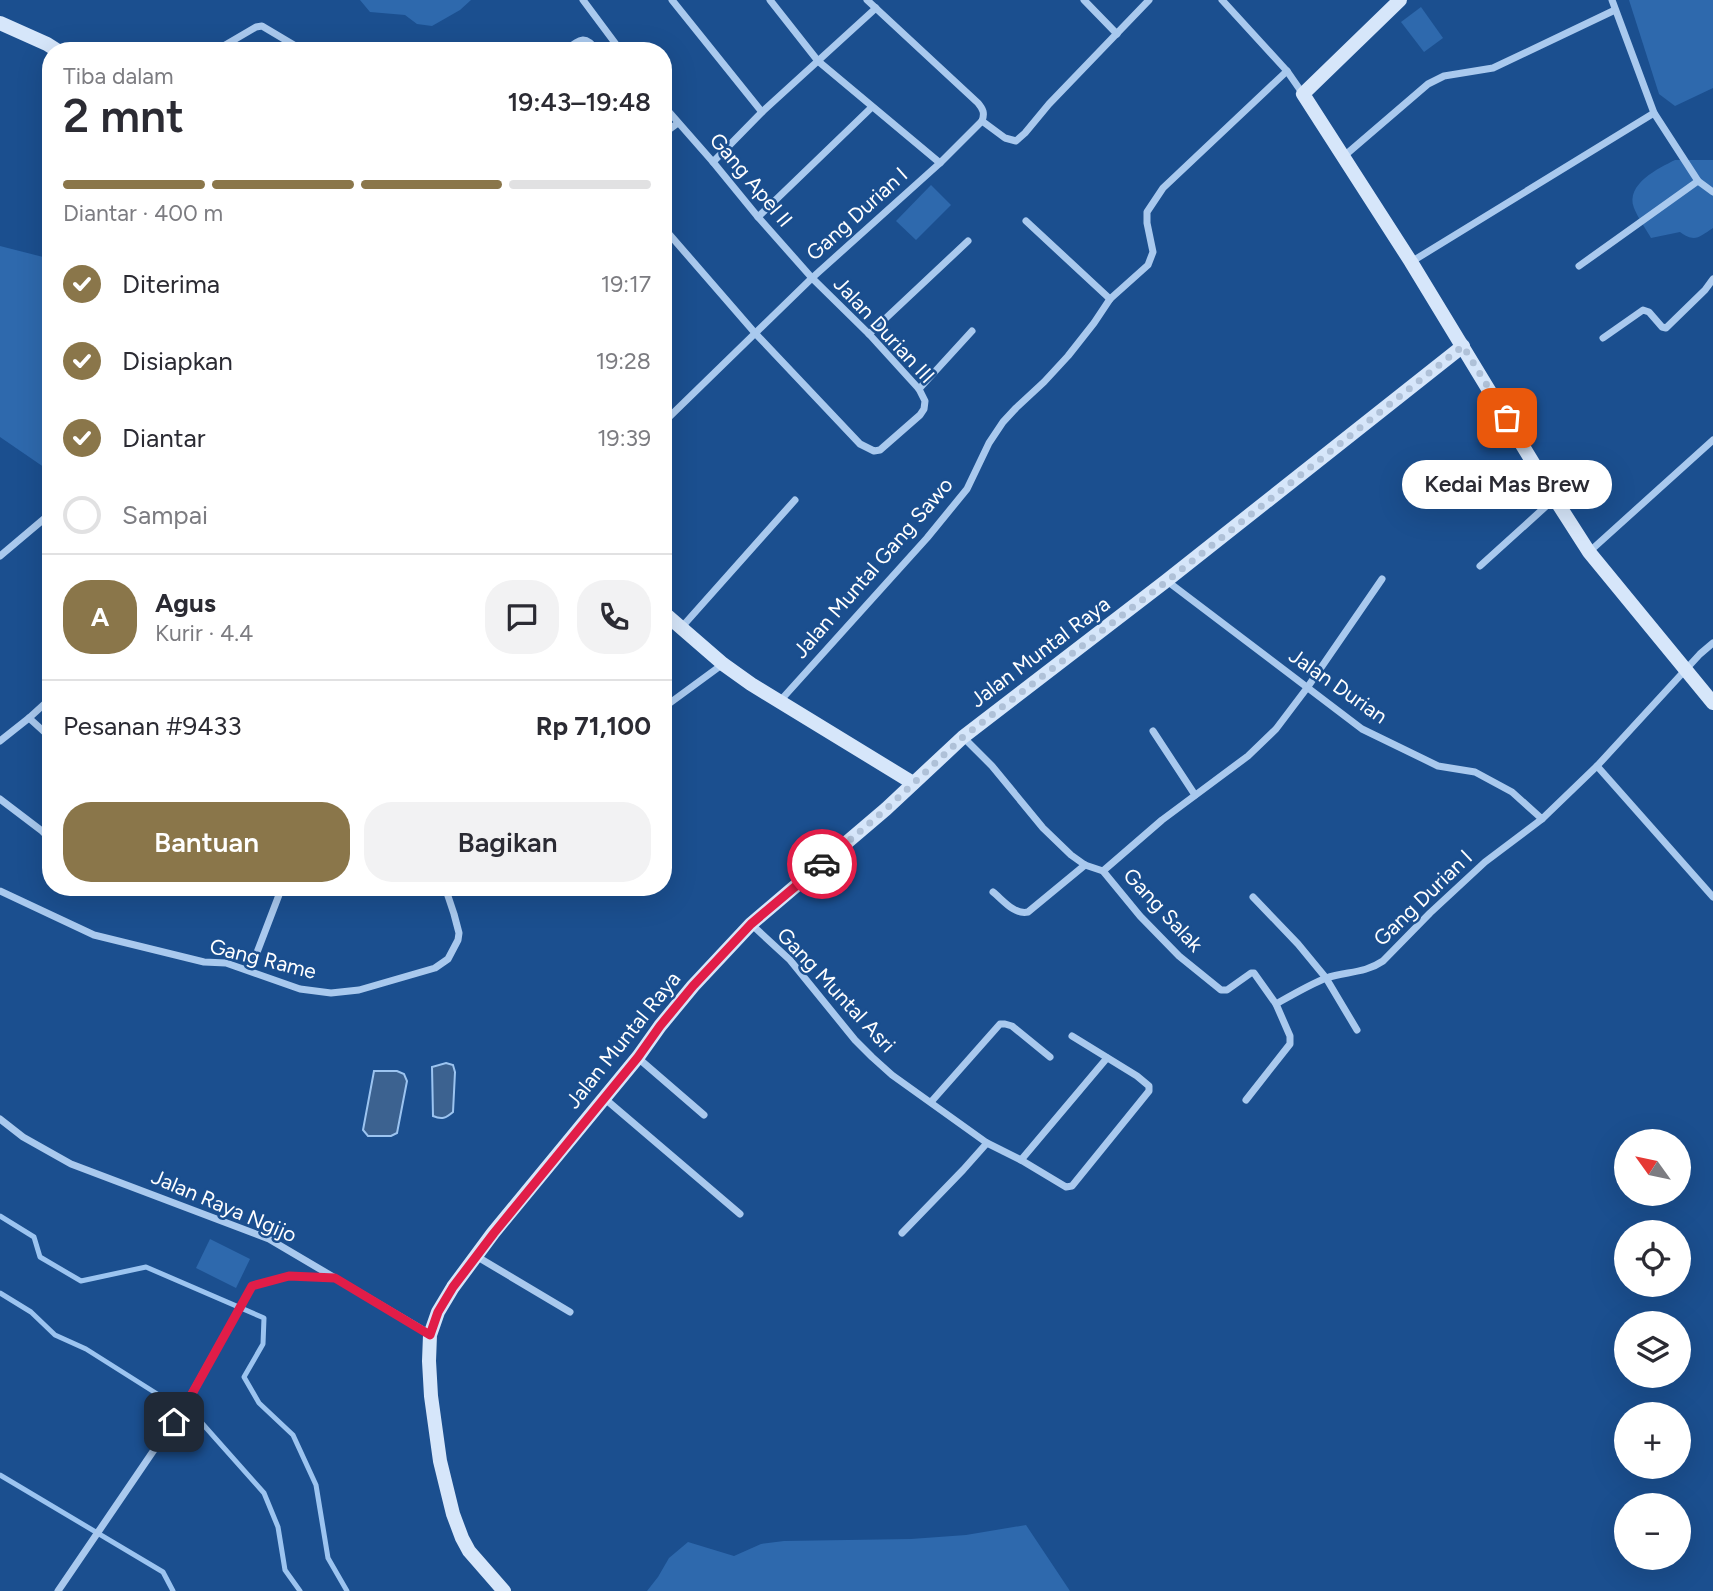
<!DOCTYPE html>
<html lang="id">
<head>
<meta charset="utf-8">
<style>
  body { margin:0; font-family:Figtree,sans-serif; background:#f2f2f3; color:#2b2b33; height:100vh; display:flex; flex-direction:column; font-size:26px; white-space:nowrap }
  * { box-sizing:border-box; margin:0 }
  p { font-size:23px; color:#7c7c81 }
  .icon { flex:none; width:38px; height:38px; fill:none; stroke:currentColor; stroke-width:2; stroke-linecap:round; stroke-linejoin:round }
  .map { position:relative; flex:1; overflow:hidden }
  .panel { position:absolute; left:42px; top:42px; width:630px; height:854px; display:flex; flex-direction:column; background:#fff; border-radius:28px; box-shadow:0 7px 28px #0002 }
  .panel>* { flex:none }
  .needle { width:46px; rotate:303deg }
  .controls { position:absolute; left:1614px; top:1129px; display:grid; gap:14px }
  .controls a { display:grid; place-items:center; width:77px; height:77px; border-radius:50%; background:#fff; box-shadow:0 7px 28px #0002; font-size:35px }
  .pin { position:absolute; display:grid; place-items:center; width:60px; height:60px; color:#fff; margin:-30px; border-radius:14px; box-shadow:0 4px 10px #0006 }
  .courier { position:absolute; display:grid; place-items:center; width:70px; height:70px; margin:-35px; border:5px solid #e11d48; border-radius:50%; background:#fff; color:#222; box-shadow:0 2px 9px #0007 }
  .bubble { position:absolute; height:49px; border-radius:24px; background:#fff; box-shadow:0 7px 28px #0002; font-size:23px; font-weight:600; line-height:49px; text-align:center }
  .overview em { font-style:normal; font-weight:600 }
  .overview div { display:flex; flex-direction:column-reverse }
  .overview { display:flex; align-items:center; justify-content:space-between; height:119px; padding:0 21px }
  h1 { font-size:46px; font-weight:600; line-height:52px }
  .bar { display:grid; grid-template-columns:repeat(4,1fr); gap:10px 7px; align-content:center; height:84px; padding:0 21px }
  .bar i { height:9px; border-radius:5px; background:#e1e1e2 }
  .bar .active { background:#8a764a }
  .bar p { grid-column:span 4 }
  .line { display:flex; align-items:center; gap:18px; padding:0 21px; border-top:2px solid #e1e1e2 }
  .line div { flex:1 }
  .round { display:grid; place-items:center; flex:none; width:74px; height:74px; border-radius:28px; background:#f2f2f3 }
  ol { padding:0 21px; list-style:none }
  li { display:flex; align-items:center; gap:21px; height:77px }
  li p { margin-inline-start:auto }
  li .icon { padding:7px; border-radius:50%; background:#8a764a; color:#fff; stroke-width:4 }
  li:last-child { color:#7c7c81 }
  li i { width:38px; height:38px; border:4px solid #e1e1e2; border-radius:50% }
  .primary-button { display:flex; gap:14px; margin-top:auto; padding:14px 21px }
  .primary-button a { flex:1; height:80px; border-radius:28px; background:#8a764a; color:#fff; font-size:28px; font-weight:600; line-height:80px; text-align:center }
  .primary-button a+a { background:#f2f2f3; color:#2b2b33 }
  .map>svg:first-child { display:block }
</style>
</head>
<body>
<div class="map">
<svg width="1713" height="1591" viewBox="0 0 1713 1591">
  <rect width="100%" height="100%" fill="#1b4f8f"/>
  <g fill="#2e69ad">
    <path d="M360 0H471L460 10 432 26 417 24 405 15 370 12Z"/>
    <path d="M1629 0H1713V88L1675 106 1659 94Z"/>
    <path d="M1421 7 1443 38 1424 52 1401 22Z"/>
    <path d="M1675 160H1713V228C1699 237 1695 243 1680 232L1651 238C1646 229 1638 218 1634 208 1625 184 1659 168 1675 160Z"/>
    <path d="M931 185 951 205 916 240 896 221Z"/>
    <path d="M0 246 51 259V472L0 437Z"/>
    <path d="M210 1239 250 1259 236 1288 196 1268Z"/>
    <path d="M1026 1525 1070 1591H647L658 1577 669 1558 688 1542 734 1556 761 1544 784 1541 911 1539 966 1535Z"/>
  </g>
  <g fill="#3c6290" stroke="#9cc4f0" stroke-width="2">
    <path d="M446 1063 453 1065 455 1072 453 1112C446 1118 442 1120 433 1116L432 1067Z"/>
    <path d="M374 1071H397L404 1074 407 1081 397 1133 391 1136H368L363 1130Z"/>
  </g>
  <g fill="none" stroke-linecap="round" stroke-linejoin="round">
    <g stroke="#9cc4f0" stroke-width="5">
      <path d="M0 1216 34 1237 40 1257 81 1281 146 1267 264 1318 263 1344 244 1377 259 1403 293 1435 316 1485 328 1558 347 1591"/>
      <path d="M0 1293 31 1312 55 1335 86 1349 200 1421 264 1493 278 1527 285 1570 300 1591"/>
      <path d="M0 1475 163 1572 173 1591"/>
    </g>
    <g stroke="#a9c9ee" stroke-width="7">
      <path d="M583 0 621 51"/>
      <path d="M672 0 762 112"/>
      <path d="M770 0 818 61 940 163"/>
      <path d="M867 0 978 103C983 109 985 113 982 121"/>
      <path d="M1084 0 1117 34"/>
      <path d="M1222 0 1287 71 1303 94"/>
      <path d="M1612 0 1654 113 1698 181 1713 192"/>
      <path d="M215 51 256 27 262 26 304 51"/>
      <path d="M565 51C579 40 585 33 597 51"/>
      <path d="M663 105 713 162 758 217 812 278 869 334 919 389 925 401 924 409 920 415 880 450 874 451 860 444 755 333 663 227"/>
      <path d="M982 121 1005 138 1016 141 1025 133 1049 104 1149 0"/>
      <path d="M663 134 678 123"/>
      <path d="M1343 157 1428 84 1444 76 1493 68 1615 10"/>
      <path d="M713 162 762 112 876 8"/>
      <path d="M758 217 872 107"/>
      <path d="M1026 221 1110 299"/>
      <path d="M1411 262 1654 113"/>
      <path d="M1579 266 1698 181"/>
      <path d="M869 334 968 241"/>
      <path d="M1603 338 1643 310 1649 312 1662 327 1666 328 1705 290 1713 279"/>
      <path d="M919 389 972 331"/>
      <path d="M663 423 812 278 940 163 982 121"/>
      <path d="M1589 552 1713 440"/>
      <path d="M0 556 51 513"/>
      <path d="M1480 566 1554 499"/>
      <path d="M1167 581 1362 729 1438 766 1475 772 1512 792 1542 819 1597 766 1700 654 1713 643"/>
      <path d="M681 628 795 500"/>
      <path d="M780 701 927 538 967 489 989 443 1003 422 1016 408 1044 382 1068 356 1094 323 1110 299 1148 265 1153 252 1147 223V212L1163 188 1287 71"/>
      <path d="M663 708 723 664"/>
      <path d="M29 718 51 738"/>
      <path d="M1153 731 1195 795"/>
      <path d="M963 737 992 766 1043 828 1071 855 1085 865 1103 871 1140 916 1179 956 1221 990H1227L1251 973H1254L1276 1004C1292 995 1309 985 1326 978 1346 971 1364 974 1383 961L1430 913 1485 862 1542 819"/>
      <path d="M0 741 29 718 51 698"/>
      <path d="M1597 766 1713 897"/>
      <path d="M0 799 42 831 51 840"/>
      <path d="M1103 871 1162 820 1248 756 1276 729 1307 688 1382 579"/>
      <path d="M0 891 94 935 204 962 226 963 300 989 331 993 359 990 435 968 448 959 458 940 459 933 454 914 445 887"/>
      <path d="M993 892C1003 900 1014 915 1028 912L1085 865"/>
      <path d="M1253 897 1298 944 1326 978 1357 1030"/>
      <path d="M751 924 790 960 855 1040 872 1057 892 1075 987 1143 1021 1160 1066 1187 1072 1186 1149 1091V1086L1137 1076 1072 1036"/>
      <path d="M256 955 282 887"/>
      <path d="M638 1058 704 1115"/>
      <path d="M604 1098 740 1214"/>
      <path d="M1246 1100 1290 1044V1036L1276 1004"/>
      <path d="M931 1102 1000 1024H1005L1012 1026 1050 1057"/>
      <path d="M0 1119 23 1137 71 1164 269 1239 430 1334"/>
      <path d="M1021 1160 1107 1058"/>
      <path d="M902 1233 963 1170 987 1143"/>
      <path d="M476 1256 570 1312"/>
      <path d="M58 1591 188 1400 252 1286 289 1276 335 1278"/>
    </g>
    <g stroke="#d6e6fa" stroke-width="14">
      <path d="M1400 0 1303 94 1411 262 1555 499 1589 552 1713 703"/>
      <path d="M0 23 47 44 58 51"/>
      <path d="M663 612 723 664 751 684 913 783"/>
      <path d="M504 1591 469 1551 462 1538 453 1514 440 1461 431 1396 429 1361 430 1335 438 1312 453 1287 493 1233 638 1057 660 1026 693 986 751 924 886 809 963 737 1166 581 1463 346"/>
    </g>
  </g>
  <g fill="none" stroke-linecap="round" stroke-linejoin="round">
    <path stroke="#afc1d8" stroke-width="7" stroke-dasharray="0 12.6" d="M822 864 886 809 963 737 1167 581 1463 346 1507 418"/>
    <path stroke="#e11d48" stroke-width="9" d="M174 1422 188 1401 252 1286 289 1276 335 1278 430 1335 438 1312 453 1287 494 1233 638 1057 660 1026 693 986 751 924 822 864"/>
  </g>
  <g text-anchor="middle" stroke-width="5" stroke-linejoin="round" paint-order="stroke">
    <g font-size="21" fill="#fff" stroke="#1b4f8f">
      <text transform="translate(751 180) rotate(50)" y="7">Gang Apel II</text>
      <text transform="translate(857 214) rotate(-42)" y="7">Gang Durian I</text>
      <text transform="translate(884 330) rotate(47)" y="7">Jalan Durian III</text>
      <text transform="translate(873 568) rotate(-49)" y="7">Jalan Muntal Gang Sawo</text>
      <text transform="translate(1040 652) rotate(-37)" y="7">Jalan Muntal Raya</text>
      <text transform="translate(1338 686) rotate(35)" y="7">Jalan Durian</text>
      <text transform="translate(1423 898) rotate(-44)" y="7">Gang Durian I</text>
      <text transform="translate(1163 910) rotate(47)" y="7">Gang Salak</text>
      <text transform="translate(263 959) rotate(14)" y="7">Gang Rame</text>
      <text transform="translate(836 990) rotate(47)" y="7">Gang Muntal Asri</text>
      <text transform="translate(623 1040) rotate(-51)" y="7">Jalan Muntal Raya</text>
      <text transform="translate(224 1206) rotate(23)" y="7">Jalan Raya Ngijo</text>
    </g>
  </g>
</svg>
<div class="controls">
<a><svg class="needle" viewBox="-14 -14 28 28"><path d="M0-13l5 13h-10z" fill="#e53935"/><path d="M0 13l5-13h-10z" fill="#7c7c81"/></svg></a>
<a><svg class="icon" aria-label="locate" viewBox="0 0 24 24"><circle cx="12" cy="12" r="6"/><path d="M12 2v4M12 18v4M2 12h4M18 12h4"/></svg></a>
<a><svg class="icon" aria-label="layers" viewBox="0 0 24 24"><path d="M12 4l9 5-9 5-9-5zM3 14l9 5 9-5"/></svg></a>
<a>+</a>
<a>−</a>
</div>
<div class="pin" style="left:1507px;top:418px;background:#ea580c"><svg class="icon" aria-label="bag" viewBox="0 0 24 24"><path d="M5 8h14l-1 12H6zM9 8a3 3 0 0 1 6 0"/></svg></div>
<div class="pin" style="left:174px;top:1422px;background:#1f2937"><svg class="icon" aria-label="home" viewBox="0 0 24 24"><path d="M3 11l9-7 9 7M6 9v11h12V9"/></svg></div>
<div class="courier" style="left:822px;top:864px"><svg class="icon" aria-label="car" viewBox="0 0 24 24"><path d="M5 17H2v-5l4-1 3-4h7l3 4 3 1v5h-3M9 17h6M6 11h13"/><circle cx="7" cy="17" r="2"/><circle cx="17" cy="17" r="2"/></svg></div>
<div class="bubble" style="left:1402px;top:460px;width:210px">Kedai Mas Brew</div>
<section class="panel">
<div class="overview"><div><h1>2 mnt</h1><p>Tiba dalam</p></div><em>19:43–19:48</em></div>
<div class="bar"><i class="active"></i><i class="active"></i><i class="active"></i><i></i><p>Diantar · 400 m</p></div>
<ol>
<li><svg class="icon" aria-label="check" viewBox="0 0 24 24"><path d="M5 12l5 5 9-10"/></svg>Diterima<p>19:17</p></li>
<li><svg class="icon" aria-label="check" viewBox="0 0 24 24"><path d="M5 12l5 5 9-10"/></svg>Disiapkan<p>19:28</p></li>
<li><svg class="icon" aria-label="check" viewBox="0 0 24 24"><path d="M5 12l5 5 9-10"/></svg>Diantar<p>19:39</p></li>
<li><i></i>Sampai</li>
</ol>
<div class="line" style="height:126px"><b class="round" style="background:#8a764a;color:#fff">A</b><div><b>Agus</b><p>Kurir · 4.4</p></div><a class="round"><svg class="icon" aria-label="chat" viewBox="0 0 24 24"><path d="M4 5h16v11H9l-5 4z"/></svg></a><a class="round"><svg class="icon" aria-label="phone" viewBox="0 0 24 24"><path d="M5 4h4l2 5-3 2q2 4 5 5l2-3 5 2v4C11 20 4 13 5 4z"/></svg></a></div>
<div class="line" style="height:91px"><div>Pesanan #9433</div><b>Rp 71,100</b></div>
<div class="primary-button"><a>Bantuan</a><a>Bagikan</a></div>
</section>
</div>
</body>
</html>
